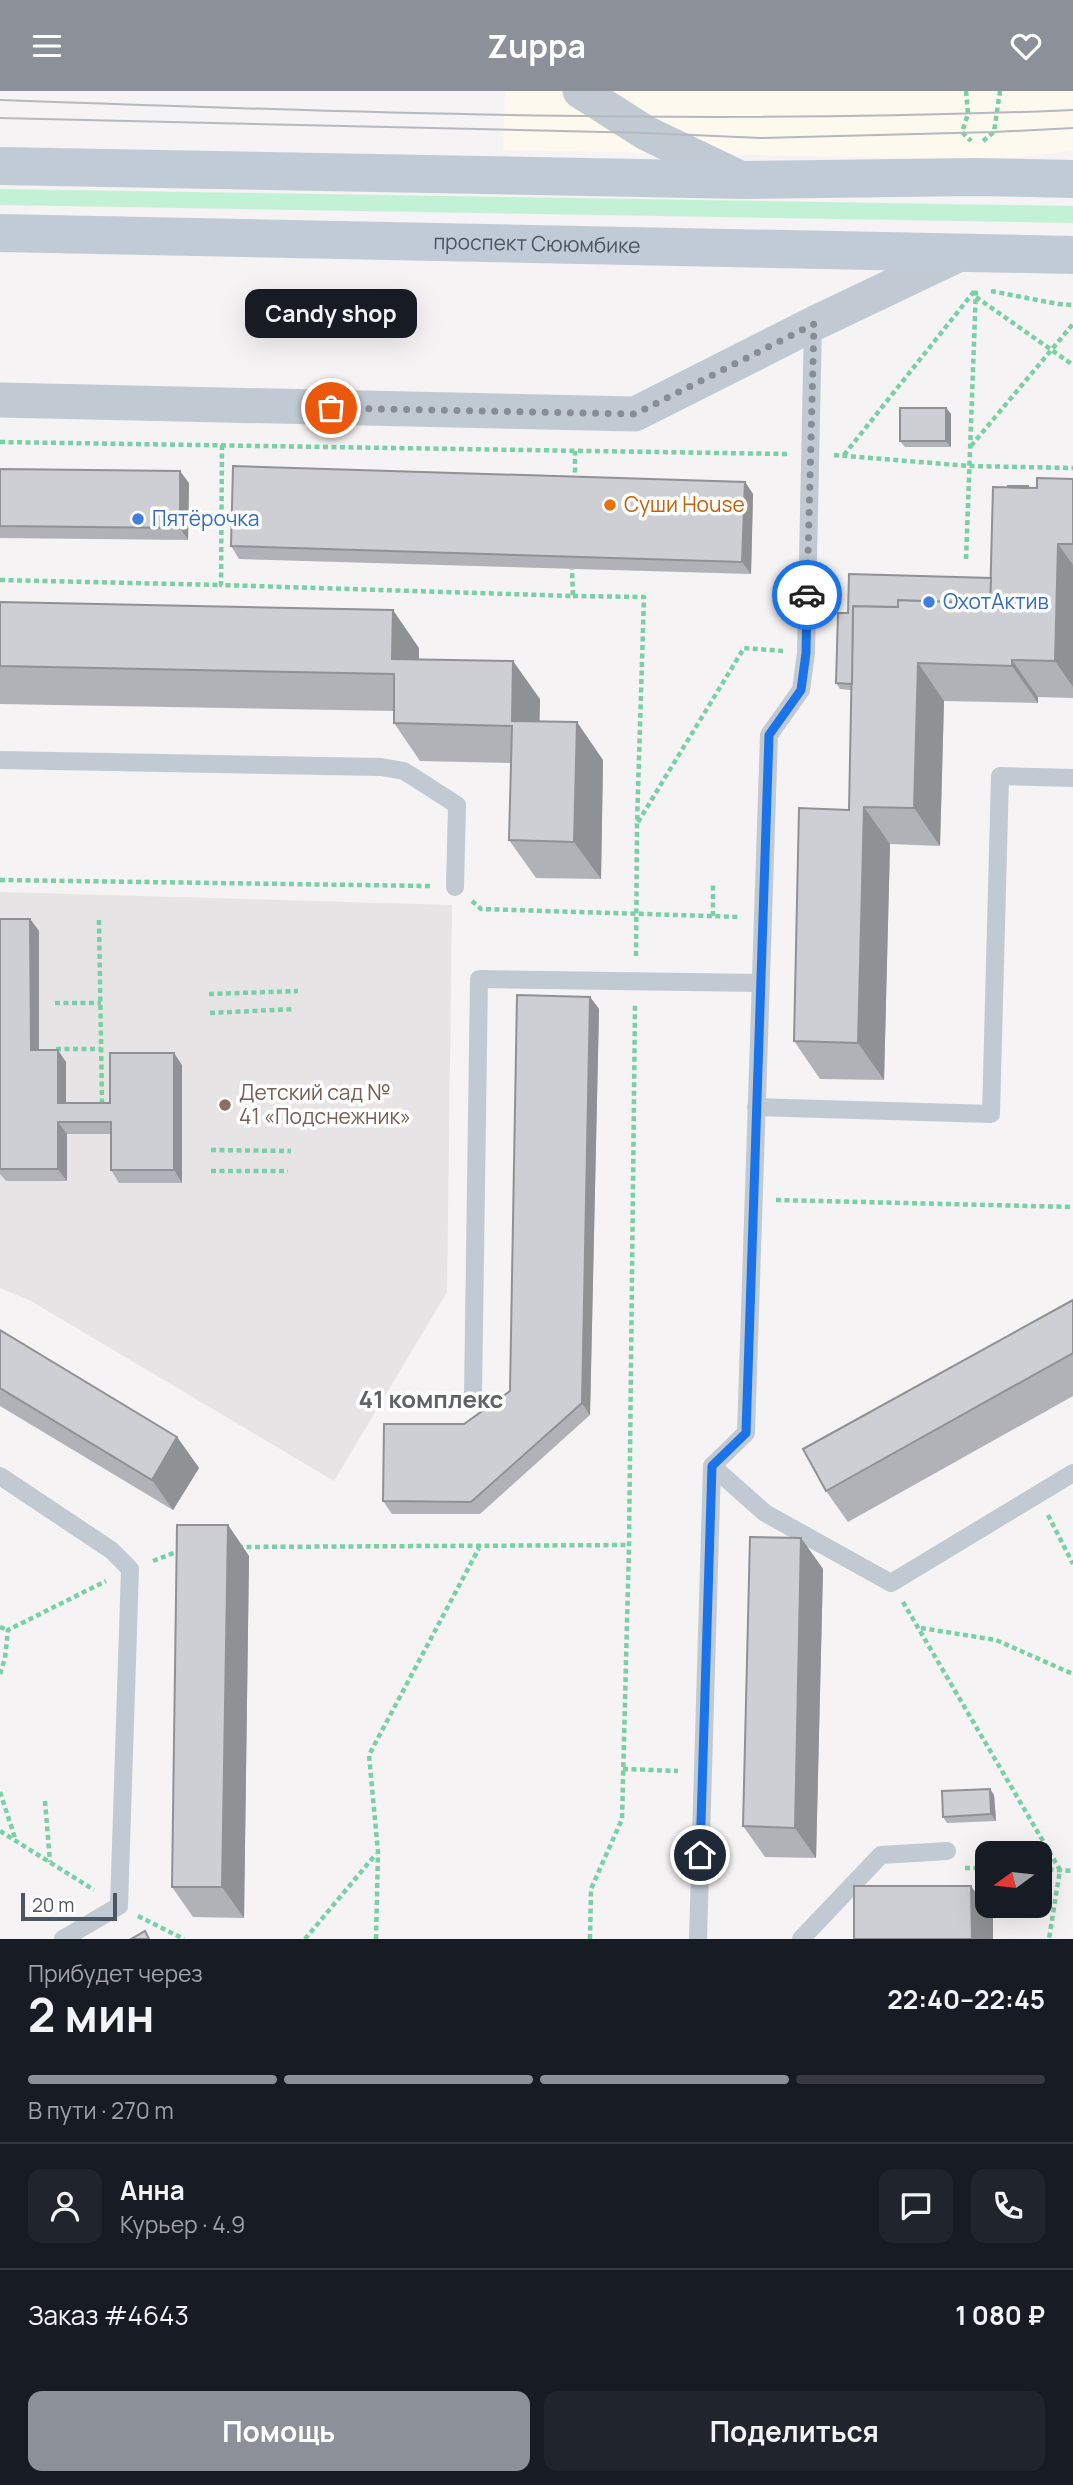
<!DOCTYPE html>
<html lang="ru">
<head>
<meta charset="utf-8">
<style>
  body { margin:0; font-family:Manrope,sans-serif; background:#20242c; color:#f1f3f6; height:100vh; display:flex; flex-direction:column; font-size:26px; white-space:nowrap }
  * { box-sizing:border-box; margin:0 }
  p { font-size:23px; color:#9ea1a6 }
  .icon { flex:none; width:38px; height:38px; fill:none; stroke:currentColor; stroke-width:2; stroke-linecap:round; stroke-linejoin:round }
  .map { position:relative; height:1848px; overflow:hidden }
  .drawer { display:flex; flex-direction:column; background:#171b24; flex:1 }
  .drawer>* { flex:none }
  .needle { width:46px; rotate:255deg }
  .tools { position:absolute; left:975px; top:1750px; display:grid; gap:14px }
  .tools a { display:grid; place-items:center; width:77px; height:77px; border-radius:14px; background:#171b24; box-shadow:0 7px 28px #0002; font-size:35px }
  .scale { position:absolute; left:21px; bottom:18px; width:96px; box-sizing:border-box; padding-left:7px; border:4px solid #4a5661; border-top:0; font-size:19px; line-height:24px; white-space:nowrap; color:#4a5661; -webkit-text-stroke:5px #fff; paint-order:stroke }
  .pin { position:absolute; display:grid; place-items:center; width:60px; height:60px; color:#fff; margin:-30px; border:4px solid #fff; border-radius:50%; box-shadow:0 2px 7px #0007 }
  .courier { position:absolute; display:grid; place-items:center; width:70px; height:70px; margin:-35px; border:5px solid #1a73e8; border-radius:50%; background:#fff; color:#222; box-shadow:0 2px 9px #0007 }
  .bubble { position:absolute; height:49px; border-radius:14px; background:#171b24; box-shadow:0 7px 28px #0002; font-size:23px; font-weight:700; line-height:49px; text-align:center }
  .overview em { font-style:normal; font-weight:700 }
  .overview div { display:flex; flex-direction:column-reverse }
  .overview { display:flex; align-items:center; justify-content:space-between; height:119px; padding:0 28px }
  h1 { font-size:46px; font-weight:700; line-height:52px }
  .bar { display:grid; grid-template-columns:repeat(4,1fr); gap:10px 7px; align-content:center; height:84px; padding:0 28px }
  .bar i { height:9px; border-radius:5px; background:#363941 }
  .bar .on { background:#8c9099 }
  .bar p { grid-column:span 4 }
  .line { display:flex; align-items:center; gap:18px; padding:0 28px; border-top:2px solid #363941 }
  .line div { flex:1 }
  .round { display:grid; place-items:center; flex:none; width:74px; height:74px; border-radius:14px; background:#20242c }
  .action { display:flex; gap:14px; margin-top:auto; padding:14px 28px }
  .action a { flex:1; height:80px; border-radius:14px; background:#8c9099; color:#fff; font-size:28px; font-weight:700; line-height:80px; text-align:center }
  .action a+a { background:#20242c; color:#f1f3f6 }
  header { display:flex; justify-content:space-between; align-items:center; height:91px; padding:0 28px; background:#8c9099; color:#fff; font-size:32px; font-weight:700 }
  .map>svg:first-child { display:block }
</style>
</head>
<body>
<header><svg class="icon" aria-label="menu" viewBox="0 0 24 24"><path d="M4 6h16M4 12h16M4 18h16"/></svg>Zuppa<svg class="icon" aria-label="heart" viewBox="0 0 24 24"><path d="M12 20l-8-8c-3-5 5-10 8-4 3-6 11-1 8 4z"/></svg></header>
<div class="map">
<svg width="1073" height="1848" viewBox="0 0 1073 1848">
  <rect width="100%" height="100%" fill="#f5f3f3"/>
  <path fill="#fdf9ef" d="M505 0H1073V60L997 69 503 59Z"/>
  <path fill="#e6e4e5" d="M0 801 452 814 447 1201 334 1390 31 1210 0 1197Z"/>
  <path fill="#c3f1d5" d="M0 98 1073 115V132L0 114Z"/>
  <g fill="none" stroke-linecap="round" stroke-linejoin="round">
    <g stroke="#7ad0a6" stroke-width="4.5" stroke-dasharray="5 3.5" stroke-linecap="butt">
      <path d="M966 0 968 23 962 41 971 50"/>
      <path d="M983 50 994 41 1000 0"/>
      <path d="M991 200 1058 213 1073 214"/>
      <path d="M976 206 1073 274"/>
      <path d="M0 351 787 363"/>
      <path d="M222 354 221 494 573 505 572 478"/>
      <path d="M971 355 1073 233"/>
      <path d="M834 364 969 375 1073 377"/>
      <path d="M844 364 976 198"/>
      <path d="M575 390V360"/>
      <path d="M966 468 976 197"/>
      <path d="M0 489 221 494"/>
      <path d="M573 505 644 506 637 732 636 867"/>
      <path d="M638 731 744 557 783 560"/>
      <path d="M0 789 430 795"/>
      <path d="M472 810 481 818 741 826"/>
      <path d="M713 825V794"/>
      <path d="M99 829 102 1011"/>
      <path d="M209 903 298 900"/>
      <path d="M55 912H101"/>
      <path d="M210 922 295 918"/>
      <path d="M56 958H101"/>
      <path d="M211 1059 291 1060"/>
      <path d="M211 1080H288"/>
      <path d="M776 1109 1073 1116"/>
      <path d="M1048 1424 1073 1473"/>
      <path d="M238 1456 629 1454"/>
      <path d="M153 1470 181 1459"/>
      <path d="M903 1511 1060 1779 1049 1848"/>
      <path d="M0 1536 8 1539"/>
      <path d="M921 1537 996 1549 1073 1583"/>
      <path d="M0 1583 5 1567 8 1539 106 1490"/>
      <path d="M623 1678 678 1680"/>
      <path d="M0 1701 16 1750"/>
      <path d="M45 1710 50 1771"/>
      <path d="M0 1740 94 1799"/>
      <path d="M965 1777H987"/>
      <path d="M1040 1778 1073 1780"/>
      <path d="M138 1825 184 1848"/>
      <path d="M305 1848 376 1763"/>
      <path d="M376 1848 378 1761 369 1664 479 1457"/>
      <path d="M590 1848 591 1798 622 1728 629 1454 635 914"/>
    </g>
    <g stroke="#c1cad2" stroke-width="18">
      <path d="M0 669 381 676 404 680 457 714 455 796"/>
      <path d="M756 1016 991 1023 1000 685 1073 687"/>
      <path d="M473 1303 479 888 760 892"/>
      <path d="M712 1375 765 1422 891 1492 1073 1382"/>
      <path d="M0 1385 111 1459 130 1478 119 1815 63 1848"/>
      <path d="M698 1848 712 1375 746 1342 769 644 801 599 806 562 813 233"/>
      <path d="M801 1848 881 1764 947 1760"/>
    </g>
    <g stroke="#c1cad2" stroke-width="35">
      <path d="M580 0 646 42 744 89"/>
      <path d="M0 309 635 323 813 233 964 161"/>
    </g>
    <g stroke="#c1cbd6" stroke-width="38">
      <path d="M0 75 744 89 976 86 1073 88"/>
      <path id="s1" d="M0 142 1073 164"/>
    </g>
    <g stroke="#b5b8bd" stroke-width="2">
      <path d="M0 9C358 22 715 34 1073 19"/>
      <path d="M0 27 646 42 761 47 994 41 1073 37"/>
    </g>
  </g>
  <g fill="#b0b2b7">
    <path d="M946 317 951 323V356H905L900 350Z"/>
    <path d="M0 378 189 392 188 449 0 447Z"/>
    <path d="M1073 388V607L1038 606V612L944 610 940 755 890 753 884 989 820 988 794 950 849 719 851 599 840 598 836 592 848 522 991 486 1008 396 1028 395 1029 397H1037Z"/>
    <path d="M745 391 753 403 751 483 239 468 231 455Z"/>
    <path d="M0 511 419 557V568L540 608 539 630 603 669 601 788 536 787 509 749 511 672 420 670 394 632V620L0 613Z"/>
    <path d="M0 828H30L39 840V959L66 971V1012H110L182 974V1092H119L111 1079V1043H67V1090H6L0 1083Z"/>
    <path d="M590 906 599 918 590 1324 480 1423H392L383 1410 464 1333 510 1300Z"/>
    <path d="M1073 1209V1305L848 1431 826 1400Z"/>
    <path d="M0 1239 177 1346 199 1377 173 1419 0 1315Z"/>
    <path d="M228 1434 249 1465 244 1827 193 1826 172 1796Z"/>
    <path d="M801 1447 823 1478 816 1767 765 1766 743 1735Z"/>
    <path d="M994 1704 996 1730 947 1732 943 1726Z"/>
  </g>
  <g fill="#909195">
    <path d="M946 317 951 323V356L946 350Z"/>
    <path d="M180 380 189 392 188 449 180 437Z"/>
    <path d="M745 391 753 403 751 483 742 471Z"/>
    <path d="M1058 453 1073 474V596L1055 570Z"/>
    <path d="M393 519 419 557 418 605 392 568Z"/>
    <path d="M1012 569 1038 606V612L1012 575Z"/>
    <path d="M513 570 540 608 539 667 512 630Z"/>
    <path d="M918 572 944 610 940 755 914 717Z"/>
    <path d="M577 631 603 669 601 788 574 751Z"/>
    <path d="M864 716 890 753 884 989 858 952Z"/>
    <path d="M30 828 39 840V971L31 959Z"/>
    <path d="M590 906 599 918 590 1324 582 1312Z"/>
    <path d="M58 959 66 971V1025L58 1012Z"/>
    <path d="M174 962 182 974V1092L174 1079Z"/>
    <path d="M58 1031 67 1043V1090L58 1078Z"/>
    <path d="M177 1346 199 1377 173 1419 152 1389Z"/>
    <path d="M228 1434 249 1465 244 1827 222 1796Z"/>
    <path d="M801 1447 823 1478 816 1767 795 1737Z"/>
    <path d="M990 1698 994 1704 996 1730 991 1723Z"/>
    <path d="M971 1795 993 1825V1848H972Z"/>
  </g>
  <g fill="#cdcfd5" stroke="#909195" stroke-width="2">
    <rect x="900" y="317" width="46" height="33"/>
    <path d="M233 375 745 391 742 471 231 455Z"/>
    <path d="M0 378 180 380V437L0 435Z"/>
    <path d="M1037 387 1073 388V453H1058L1055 570 1012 569V575L918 572 914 717 864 716 858 952 794 950 799 717 849 719 853 515 898 516V509L990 512 993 396 1037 397Z"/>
    <path d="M1008 395H1028V397L1008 396Z"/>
    <path d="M849 483 991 487 990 512 898 509V516L853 515 852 593 836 592 838 522H848Z"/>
    <path d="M0 511 393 519 392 568 513 570 512 630 577 631 574 751 509 749 512 635 394 632V583L0 575Z"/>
    <path d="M0 828H30L31 959H58V1012H110V962H174V1079H111V1031H58V1078H0Z"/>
    <path d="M517 904 590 906 582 1312 471 1411 383 1410 384 1333H464L510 1300Z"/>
    <path d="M1073 1209V1262L826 1400 803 1358Z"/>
    <path d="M0 1239 177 1346 152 1389 0 1297Z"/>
    <path d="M177 1434H228L222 1796H172Z"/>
    <path d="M750 1446 801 1447 795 1737 743 1735Z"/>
    <path d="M990 1698 991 1723 943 1726 942 1700Z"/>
    <path d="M854 1795H971L972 1848H854Z"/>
    <path d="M145 1840 149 1848H131Z"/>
  </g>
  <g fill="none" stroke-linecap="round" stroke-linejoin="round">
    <path stroke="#868d94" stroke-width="7" stroke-dasharray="0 12.6" d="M331 317 635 323 814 233 807 504"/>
    <path stroke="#1a73e8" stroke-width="9" d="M700 1764 712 1375 746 1342 769 644 801 599 806 562 807 504"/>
  </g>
  <circle fill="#e8710a" stroke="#fff" stroke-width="2.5" cx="610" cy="414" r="7"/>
  <g fill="#3f7fe0" stroke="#fff" stroke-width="2.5">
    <circle cx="138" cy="428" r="7"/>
    <circle cx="929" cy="511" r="7"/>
  </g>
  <circle fill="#8d6e63" stroke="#fff" stroke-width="2.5" cx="225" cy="1014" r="7"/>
  <g text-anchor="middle" stroke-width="7" stroke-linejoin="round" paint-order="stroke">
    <g font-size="21" fill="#4a5661" stroke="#fff">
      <text dy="7" stroke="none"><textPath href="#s1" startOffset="537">проспект Сююмбике</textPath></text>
    </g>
    <g font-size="21" fill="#c56008" stroke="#fff" text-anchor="start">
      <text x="624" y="421">Суши House</text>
    </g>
    <g font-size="21" fill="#366cbe" stroke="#fff" text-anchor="start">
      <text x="152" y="435">Пятёрочка</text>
      <text x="943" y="518">ОхотАктив</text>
    </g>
    <g font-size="21" fill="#785e54" stroke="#fff" text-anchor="start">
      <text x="239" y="1009">Детский сад №<tspan x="239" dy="24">41 «Подснежник»</tspan></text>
    </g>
    <g font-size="24" font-weight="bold" fill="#5f6368" stroke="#fff">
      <text x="431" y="1317">41 комплекс</text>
    </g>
  </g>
</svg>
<div class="tools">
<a><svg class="needle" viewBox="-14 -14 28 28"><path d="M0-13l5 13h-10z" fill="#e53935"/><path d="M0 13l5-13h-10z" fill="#9ea1a6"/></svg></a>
</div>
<div class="scale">20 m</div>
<div class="pin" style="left:331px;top:317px;background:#ea580c"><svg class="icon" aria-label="bag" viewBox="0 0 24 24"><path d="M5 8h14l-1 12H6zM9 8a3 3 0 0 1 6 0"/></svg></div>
<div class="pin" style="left:700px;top:1764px;background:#1f2937"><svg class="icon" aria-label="home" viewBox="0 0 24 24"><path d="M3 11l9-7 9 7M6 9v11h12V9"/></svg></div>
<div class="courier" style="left:807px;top:504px"><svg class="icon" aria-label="car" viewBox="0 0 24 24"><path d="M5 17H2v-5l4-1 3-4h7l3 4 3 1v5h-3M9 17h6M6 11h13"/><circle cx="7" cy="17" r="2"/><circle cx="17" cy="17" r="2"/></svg></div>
<div class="bubble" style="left:245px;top:198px;width:172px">Candy shop</div>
</div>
<section class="drawer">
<div class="overview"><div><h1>2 мин</h1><p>Прибудет через</p></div><em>22:40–22:45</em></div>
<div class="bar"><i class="on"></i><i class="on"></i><i class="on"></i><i></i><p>В пути · 270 m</p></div>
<div class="line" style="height:126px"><a class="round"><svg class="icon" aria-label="person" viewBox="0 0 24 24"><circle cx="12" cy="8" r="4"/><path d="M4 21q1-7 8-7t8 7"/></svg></a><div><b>Анна</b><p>Курьер · 4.9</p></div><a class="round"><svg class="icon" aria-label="chat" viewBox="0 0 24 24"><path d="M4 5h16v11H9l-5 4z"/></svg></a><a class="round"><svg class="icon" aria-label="phone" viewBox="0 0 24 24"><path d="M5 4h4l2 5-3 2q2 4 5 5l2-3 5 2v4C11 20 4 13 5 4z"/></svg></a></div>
<div class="line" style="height:91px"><div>Заказ #4643</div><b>1 080 ₽</b></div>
<div class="action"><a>Помощь</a><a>Поделиться</a></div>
</section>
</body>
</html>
